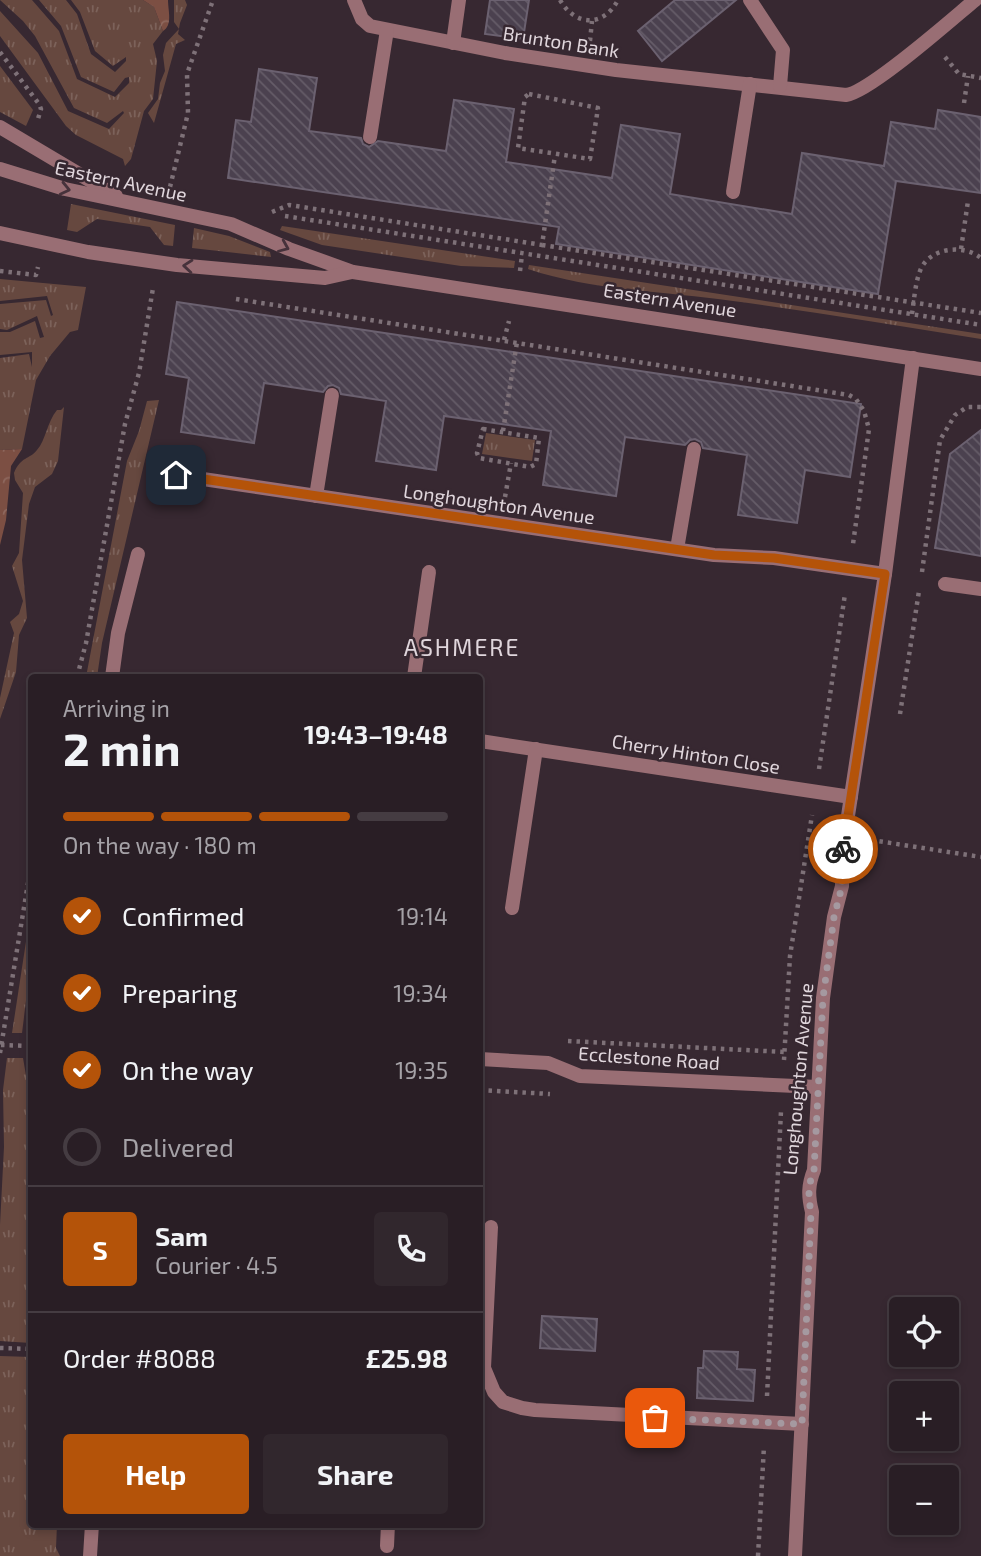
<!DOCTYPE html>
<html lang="en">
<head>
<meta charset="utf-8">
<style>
  body { margin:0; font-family:"Exo 2",sans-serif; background:#31272d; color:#f1f3f6; height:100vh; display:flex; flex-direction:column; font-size:26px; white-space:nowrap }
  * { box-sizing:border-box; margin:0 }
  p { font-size:23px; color:#a5a2a7 }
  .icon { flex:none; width:38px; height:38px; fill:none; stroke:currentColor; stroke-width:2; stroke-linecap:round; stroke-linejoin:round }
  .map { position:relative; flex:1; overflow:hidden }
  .details { position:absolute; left:28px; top:674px; width:455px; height:854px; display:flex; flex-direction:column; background:#291e25; border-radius:7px; box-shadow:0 4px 10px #0003,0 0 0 2px #453c42 }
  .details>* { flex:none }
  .buttons { position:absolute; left:889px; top:1297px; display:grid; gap:14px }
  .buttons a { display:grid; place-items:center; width:70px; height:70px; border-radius:7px; background:#291e25; box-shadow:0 4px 10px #0003,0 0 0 2px #453c42; font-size:35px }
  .pin { position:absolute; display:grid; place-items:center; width:60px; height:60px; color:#fff; margin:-30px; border-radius:14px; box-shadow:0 4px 10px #0006 }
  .courier { position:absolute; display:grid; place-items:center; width:70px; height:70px; margin:-35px; border:5px solid #b45309; border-radius:50%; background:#fff; color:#222; box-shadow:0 2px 9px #0007 }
  .overview em { font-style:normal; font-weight:700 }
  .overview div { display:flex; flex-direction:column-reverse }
  .overview { display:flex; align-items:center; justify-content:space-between; height:119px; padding:0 35px }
  h1 { font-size:46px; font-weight:700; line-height:52px }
  .bar { display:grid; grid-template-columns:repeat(4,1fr); gap:10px 7px; align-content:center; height:84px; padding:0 35px }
  .bar i { height:9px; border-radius:5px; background:#453c42 }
  .bar .active { background:#b45309 }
  .bar p { grid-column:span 4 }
  .line { display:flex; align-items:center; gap:18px; padding:0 35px; border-top:2px solid #453c42 }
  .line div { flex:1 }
  .round { display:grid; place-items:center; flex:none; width:74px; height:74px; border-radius:7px; background:#31272d }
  ol { padding:0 35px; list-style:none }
  li { display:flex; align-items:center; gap:21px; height:77px }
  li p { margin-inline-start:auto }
  li .icon { padding:7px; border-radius:50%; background:#b45309; color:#fff; stroke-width:4 }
  li:last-child { color:#a5a2a7 }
  li i { width:38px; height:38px; border:4px solid #453c42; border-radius:50% }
  .button { display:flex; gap:14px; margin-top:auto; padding:14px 35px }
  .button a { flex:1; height:80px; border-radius:7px; background:#b45309; color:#fff; font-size:28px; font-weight:700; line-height:80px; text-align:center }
  .button a+a { background:#31272d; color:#f1f3f6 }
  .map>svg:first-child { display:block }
</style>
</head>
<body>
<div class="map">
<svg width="981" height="1556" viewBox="0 0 981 1556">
  <defs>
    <pattern id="grass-tufts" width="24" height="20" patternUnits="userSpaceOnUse" patternTransform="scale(1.75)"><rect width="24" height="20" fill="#66483f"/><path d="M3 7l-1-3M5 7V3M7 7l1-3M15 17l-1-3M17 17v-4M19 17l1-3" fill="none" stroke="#7c625a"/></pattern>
    <pattern id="forest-crowns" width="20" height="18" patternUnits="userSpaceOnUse" patternTransform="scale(1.75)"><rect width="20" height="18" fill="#7c4f43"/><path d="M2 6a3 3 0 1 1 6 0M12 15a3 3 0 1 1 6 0" fill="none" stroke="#8e685e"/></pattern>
    <pattern id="building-back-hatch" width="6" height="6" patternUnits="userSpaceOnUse" patternTransform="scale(1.75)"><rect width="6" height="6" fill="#4b414f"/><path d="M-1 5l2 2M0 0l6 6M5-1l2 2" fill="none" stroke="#655c68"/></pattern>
  </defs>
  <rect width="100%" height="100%" fill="#372831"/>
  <g fill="url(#grass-tufts)">
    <path d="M0 0H32L59 31 77 79 115 97 129 83V77L125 78 114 92 81 77 61 26 39 0H66L77 14 91 54 115 72 126 61V57L113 66 95 51 80 12 71 0H143L154 7 163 31 153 44 157 61 153 99 144 111 131 159 125 166 123 159 76 135 66 126 0 36V11L38 53 68 111 109 129 124 113 123 111 107 123 74 108 35 36 23 21Z"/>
    <path d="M174 0H185L187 5 180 23 178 34 185 40 176 44 154 123 148 113 158 99 160 83 165 71 163 55 166 43 179 29 174 22Z"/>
    <path d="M0 66 33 110 26 126 0 112Z"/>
    <path d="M71 204 175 225 173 246 164 245 150 227 97 219 77 232 67 230Z"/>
    <path d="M282 226 515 261 514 268 461 266 322 245 280 230Z"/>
    <path d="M194 228 229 236 270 252 271 257 192 248Z"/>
    <path d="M529 265 981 334V339C899 326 816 312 733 301 665 291 594 291 528 269Z"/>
    <path d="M0 279 86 287 78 330 70 332 50 356 36 380 22 449 0 450V358L29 354 32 367V352L0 355V332H10L35 321 40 338 44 337 37 316 7 330 0 329V304L46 300 51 316 53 315 47 296 0 301Z"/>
    <path d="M159 400 102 643 97 677H86L127 461 139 431 147 401Z"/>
    <path d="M64 407 58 461 52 474 35 487 29 504 22 560 27 618 19 635 16 672 0 719V698L14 633 10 622 19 614 23 601 12 566 19 553 23 493 15 480 14 473C21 456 29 460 37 450 46 440 47 422 57 410H61Z"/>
    <path d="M486 433 535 440 532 461 482 454Z"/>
    <path d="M31 909V960L22 1033H12Z"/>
    <path d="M7 1058H23L32 1111 31 1343 0 1341V1225L4 1147 3 1090Z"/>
    <path d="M0 1356 31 1357 32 1524H57L56 1548 60 1556H0Z"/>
  </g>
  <g fill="url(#forest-crowns)">
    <path d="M143 0H168C168 11 173 25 163 31L154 7Z"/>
    <path d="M22 449 11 466 6 520 0 545V450Z"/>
  </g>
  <g fill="url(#building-back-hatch)" stroke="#6b6170" stroke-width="2">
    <path d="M490 0H529L523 39 485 34Z"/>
    <path d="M675 0H736L662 61 638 31Z"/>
    <path d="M259 69 317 78 309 131 361 138 363 144 369 147 378 141 446 151 454 100 514 109 506 162 612 178 621 125 680 134 670 194 792 214 802 153 884 166 891 122 935 129 938 110 981 117V193L896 181 878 294 556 244 559 227 228 178 236 120 251 122Z"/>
    <path d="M177 302 861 404 850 477 805 470 797 523 738 515 747 455 703 448 701 442 695 439 690 440 685 445 625 437 616 496 543 485 551 431 444 416 436 470 376 461 386 401 341 394 339 388 333 385 328 386 323 392 264 383 254 443 181 432 189 378 166 374Z"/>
    <path d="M981 430V556L935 548 950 454Z"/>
    <path d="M542 1316 597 1319 595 1351 540 1348Z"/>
    <path d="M704 1351 738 1352 737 1369 755 1370 753 1401 697 1398 698 1368H703Z"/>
  </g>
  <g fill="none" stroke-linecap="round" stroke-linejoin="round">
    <g stroke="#7e7178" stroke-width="4.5" stroke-dasharray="3.5 5" stroke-linecap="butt">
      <path d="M560 0C575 26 603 28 618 0"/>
      <path d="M590 41 592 21"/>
      <path d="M0 52 39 104 41 109 38 119 40 120"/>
      <path d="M945 57 959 74 981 78"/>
      <path d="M529 94 598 108 590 159 518 148 525 97Z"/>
      <path d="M964 103 968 76"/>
      <path d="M170 187 188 113 187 74 213 0"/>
      <path d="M272 212 289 205 296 206 542 245 555 155"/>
      <path d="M285 216 981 325"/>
      <path d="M542 245 981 313"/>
      <path d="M961 249 968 201"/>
      <path d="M0 271 36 275 38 267"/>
      <path d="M520 271 522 255"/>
      <path d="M236 299 849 395 856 399 864 411 869 429 853 544"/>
      <path d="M912 314C914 301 915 284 920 271 929 247 964 244 981 258"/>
      <path d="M504 340 509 321"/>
      <path d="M483 429 539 438 536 464 530 467 479 458 477 453Z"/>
      <path d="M503 431 517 342"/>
      <path d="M505 497 511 463"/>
      <path d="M922 572 940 440 955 415 967 407H981"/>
      <path d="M77 677 86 643 125 424 139 373 153 288"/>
      <path d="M900 714 919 591"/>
      <path d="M819 769 845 594"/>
      <path d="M871 840 981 857"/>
      <path d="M568 1041 784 1052"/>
      <path d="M1 1045 32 1046"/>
      <path d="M0 1053 32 859"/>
      <path d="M784 1060 790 956 812 815"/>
      <path d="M480 1090 550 1094"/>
      <path d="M0 1348 32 1349"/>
      <path d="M767 1396 781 1111"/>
      <path d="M758 1556 764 1446"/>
    </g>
    <path stroke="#996e74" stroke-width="14" d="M945 584 981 589"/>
    <g stroke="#996e74" stroke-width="14">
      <path d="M354 0 362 19 370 26 505 53 616 70 846 95C870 92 952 19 975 0"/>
      <path d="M750 0 783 50 780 86"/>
      <path d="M453 43 459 0"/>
      <path d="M0 127 116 196"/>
      <path d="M370 137 387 30"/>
      <path d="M0 169 65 189 231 224 289 249 353 272 981 369"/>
      <path d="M733 192 750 84"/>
      <path d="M0 233 88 252 177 265 325 278 352 272"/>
      <path d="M176 475 714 555 774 558 885 574"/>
      <path d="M316 496 332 395"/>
      <path d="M677 549 694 449"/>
      <path d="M112 677 118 633 138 554"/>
      <path d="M414 677 429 572"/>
      <path d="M480 741 851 797"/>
      <path d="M512 908 536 749"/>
      <path d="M480 1059 548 1063 580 1076 818 1087"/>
      <path d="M491 1227 484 1368 494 1392 503 1402 522 1408 535 1410 802 1424"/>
      <path d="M387 1546 388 1524"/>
      <path d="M90 1556 92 1524"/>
      <path d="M795 1556 812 1212C808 1196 808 1185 814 1170L823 998 834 917 842 886V855L885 574 913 358"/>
    </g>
  </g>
  <defs><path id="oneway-chevron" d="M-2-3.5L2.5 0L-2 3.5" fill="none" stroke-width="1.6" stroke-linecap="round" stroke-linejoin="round" transform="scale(1.75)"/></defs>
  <g stroke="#46323b">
    <use href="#oneway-chevron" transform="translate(65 189) rotate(13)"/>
    <use href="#oneway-chevron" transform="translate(284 247) rotate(23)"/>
    <use href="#oneway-chevron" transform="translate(188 266) rotate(-175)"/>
  </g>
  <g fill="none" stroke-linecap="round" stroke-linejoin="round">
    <path stroke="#a599a0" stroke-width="7" stroke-dasharray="0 12.6" d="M655 1418 802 1424 811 1212C808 1196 808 1185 814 1170L823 998 834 917 842 886 843 849"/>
    <path stroke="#b45309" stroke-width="9" d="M176 475 714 555 774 558 885 574 843 849"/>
  </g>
  <g text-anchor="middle" stroke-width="5" stroke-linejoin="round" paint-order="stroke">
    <g font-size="19" fill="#e0d6dc" stroke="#372831">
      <text transform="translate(561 42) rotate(9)" y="7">Brunton Bank</text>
      <text transform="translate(121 181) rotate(12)" y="7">Eastern Avenue</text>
      <text transform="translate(670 300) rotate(9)" y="7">Eastern Avenue</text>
      <text transform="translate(499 504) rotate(8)" y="7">Longhoughton Avenue</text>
      <text transform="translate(696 754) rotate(9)" y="7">Cherry Hinton Close</text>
      <text transform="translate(649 1058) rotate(4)" y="7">Ecclestone Road</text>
      <text transform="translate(798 1079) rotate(-85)" y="7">Longhoughton Avenue</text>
    </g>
    <g font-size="23" letter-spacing="2" fill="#e0d6dc" stroke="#372831">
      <text x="462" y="656">ASHMERE</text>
    </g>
  </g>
</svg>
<div class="buttons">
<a><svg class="icon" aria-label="locate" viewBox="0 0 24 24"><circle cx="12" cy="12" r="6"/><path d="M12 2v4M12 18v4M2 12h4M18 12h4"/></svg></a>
<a>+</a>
<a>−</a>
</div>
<div class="pin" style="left:655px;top:1418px;background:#ea580c"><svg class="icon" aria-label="bag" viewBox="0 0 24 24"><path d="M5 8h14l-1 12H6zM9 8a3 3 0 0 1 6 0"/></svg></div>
<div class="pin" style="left:176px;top:475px;background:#1f2937"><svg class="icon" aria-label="home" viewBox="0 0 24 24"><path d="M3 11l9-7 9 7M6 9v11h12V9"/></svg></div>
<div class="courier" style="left:843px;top:849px"><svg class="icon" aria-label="bike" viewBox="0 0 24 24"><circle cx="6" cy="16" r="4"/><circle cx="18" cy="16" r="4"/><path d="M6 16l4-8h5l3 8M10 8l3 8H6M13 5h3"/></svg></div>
<section class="details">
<div class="overview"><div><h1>2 min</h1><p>Arriving in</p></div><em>19:43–19:48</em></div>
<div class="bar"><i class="active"></i><i class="active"></i><i class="active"></i><i></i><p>On the way · 180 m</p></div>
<ol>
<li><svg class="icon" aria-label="check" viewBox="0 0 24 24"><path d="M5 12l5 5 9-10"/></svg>Confirmed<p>19:14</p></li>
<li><svg class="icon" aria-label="check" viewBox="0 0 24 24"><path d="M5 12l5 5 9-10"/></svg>Preparing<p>19:34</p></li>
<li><svg class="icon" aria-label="check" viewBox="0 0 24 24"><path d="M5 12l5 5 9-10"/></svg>On the way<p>19:35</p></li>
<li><i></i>Delivered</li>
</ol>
<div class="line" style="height:126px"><b class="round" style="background:#b45309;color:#fff">S</b><div><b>Sam</b><p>Courier · 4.5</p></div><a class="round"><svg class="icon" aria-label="phone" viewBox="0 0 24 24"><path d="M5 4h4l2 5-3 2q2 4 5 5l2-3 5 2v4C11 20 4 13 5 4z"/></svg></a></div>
<div class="line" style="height:91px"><div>Order #8088</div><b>£25.98</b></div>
<div class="button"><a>Help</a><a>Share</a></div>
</section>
</div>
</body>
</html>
